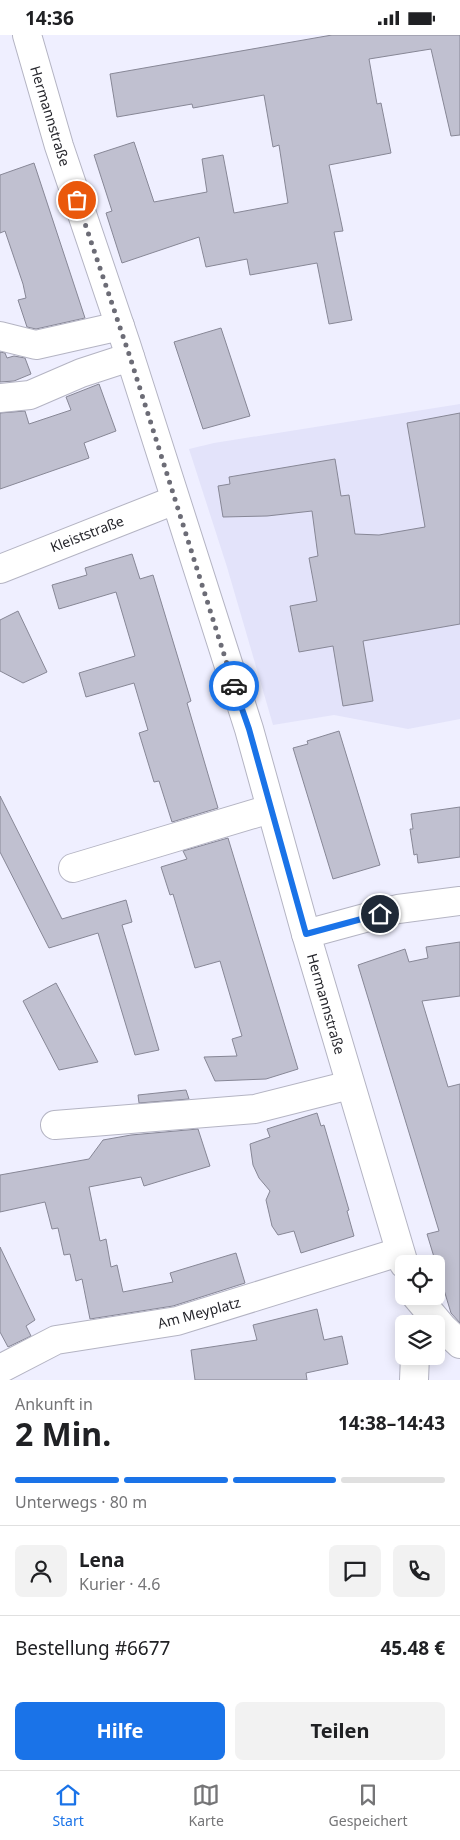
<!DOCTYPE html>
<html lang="de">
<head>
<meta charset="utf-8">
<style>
  body { margin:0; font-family:"Noto Sans",sans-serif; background:#f2f2f2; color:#202124; height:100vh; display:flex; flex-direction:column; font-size:19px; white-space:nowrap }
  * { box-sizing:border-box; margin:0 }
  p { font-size:16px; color:#757577 }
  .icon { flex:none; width:28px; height:28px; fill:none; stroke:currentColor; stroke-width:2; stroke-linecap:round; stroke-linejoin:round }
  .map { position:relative; height:1345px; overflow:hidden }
  .details { display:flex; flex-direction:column; background:#fff; flex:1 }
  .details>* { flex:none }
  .controls { position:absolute; left:395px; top:1220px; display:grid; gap:10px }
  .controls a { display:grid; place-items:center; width:50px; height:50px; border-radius:8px; background:#fff; box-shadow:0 2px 12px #0003; font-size:25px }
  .pin { position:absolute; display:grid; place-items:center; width:42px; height:42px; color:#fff; margin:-21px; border:2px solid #fff; border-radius:50%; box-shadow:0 1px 5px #0007 }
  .courier { position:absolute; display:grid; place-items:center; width:50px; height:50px; margin:-25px; border:4px solid #1a73e8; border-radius:50%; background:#fff; color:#222; box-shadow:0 1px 6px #0007 }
  .overview em { font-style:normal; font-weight:700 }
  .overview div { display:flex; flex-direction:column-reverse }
  .overview { display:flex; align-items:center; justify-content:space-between; height:85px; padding:0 15px }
  h1 { font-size:32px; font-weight:700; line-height:38px }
  .bar { display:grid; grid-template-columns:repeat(4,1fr); gap:8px 5px; align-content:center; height:60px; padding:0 15px }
  .bar i { height:6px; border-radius:4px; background:#e0e0e0 }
  .bar .active { background:#1a73e8 }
  .bar p { grid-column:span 4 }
  .line { display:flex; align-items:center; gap:12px; padding:0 15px; border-top:1px solid #e0e0e0 }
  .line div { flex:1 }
  .round { display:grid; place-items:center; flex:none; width:52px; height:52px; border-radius:8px; background:#f2f2f2 }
  .action { display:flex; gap:10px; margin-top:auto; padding:10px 15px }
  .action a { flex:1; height:58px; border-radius:8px; background:#1a73e8; color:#fff; font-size:20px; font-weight:700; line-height:58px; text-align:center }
  .action a+a { background:#f2f2f2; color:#202124 }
  .status { display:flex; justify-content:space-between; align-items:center; height:35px; padding:0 25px; background:#fff; direction:ltr }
  .status svg { height:14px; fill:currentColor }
  .dock { display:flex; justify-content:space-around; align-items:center; height:70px; border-top:1px solid #e0e0e0; background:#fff; font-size:14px; color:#757577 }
  .dock a { display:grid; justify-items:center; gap:2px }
  .dock .active { color:#1a73e8 }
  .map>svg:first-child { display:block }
</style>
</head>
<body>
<div class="status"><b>14:36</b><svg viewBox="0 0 49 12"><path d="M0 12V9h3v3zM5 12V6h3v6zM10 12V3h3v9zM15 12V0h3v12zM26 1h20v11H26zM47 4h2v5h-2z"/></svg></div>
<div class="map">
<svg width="460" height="1345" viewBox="0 0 460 1345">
  <rect width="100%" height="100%" fill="#efefff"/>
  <path fill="#e3e3fa" d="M460 369V684L408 694 334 680 273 690 227 532 189 414 214 408Z"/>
  <g fill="#c0c0d0" stroke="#878796">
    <path d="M332 0H460V100L451 101 431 14 369 24 377 69 381 68 391 118 329 130 343 196 334 197 352 285 329 289 317 228 250 240 247 224 206 232 199 202 122 228 106 178 112 176 94 120 134 107 154 167 207 157 202 124 223 120 234 178 288 168 279 110 273 112 264 60 193 73 192 69 117 82 110 39Z"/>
    <path d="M34 128 85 283 36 294 27 292 18 265 26 263 23 249 5 196 0 198V140Z"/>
    <path d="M221 293 250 381 203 394 174 307Z"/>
    <path d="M0 317 5 318 7 323 14 321 25 323 31 339 14 346 0 347Z"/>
    <path d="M99 349 116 396 84 408 89 423 0 454V378L25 376 29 389 71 375 66 362Z"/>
    <path d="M460 378V589L363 606 373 666 343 671 333 611 299 617 290 571 317 566 309 523 318 521 312 476 267 481 223 482 218 451 230 449 229 442 335 424 341 461 349 460 355 499 379 500 425 492 407 388Z"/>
    <path d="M132 519 140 544 153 540 191 666 187 668 218 773 172 787 159 746 154 747 139 698 148 695 134 648 86 662 79 638 135 621 116 557 59 574 52 550 87 540 85 533Z"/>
    <path d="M18 576 47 637 23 648 0 636V585Z"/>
    <path d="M339 696 380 830 333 844 293 713 308 709 307 706Z"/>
    <path d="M0 761 62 884 126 865 132 887 122 890 159 1015 135 1020 98 898 49 913 0 817Z"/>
    <path d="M460 772V822L418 828 417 819 414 820 410 794H413L411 779Z"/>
    <path d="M228 803 298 1034 266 1044 215 1046 204 1022 237 1021 232 1004 242 1001 220 926 195 933 173 859 170 860 161 832 187 824 183 816Z"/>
    <path d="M460 907V961L422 966 448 1052 460 1049V1288L451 1278 427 1199 439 1196 358 930 405 914 409 927 428 923 426 912Z"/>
    <path d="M56 948 98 1027 59 1035 23 966Z"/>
    <path d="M186 1055 189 1064 139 1068 138 1060Z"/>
    <path d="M317 1078 321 1091 324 1090 349 1175 347 1176 354 1201 301 1218 294 1196 278 1200 272 1191 266 1165 270 1156 259 1143 253 1130 250 1109 270 1102 267 1094Z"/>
    <path d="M198 1094 210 1131 144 1151 141 1142 89 1152 100 1206 106 1204 111 1232 117 1230 123 1257 173 1247 170 1238 236 1218 245 1248 173 1271 90 1284 82 1244 76 1246 70 1219 64 1220 58 1193 52 1194 45 1167 0 1177V1140L89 1124 103 1105 131 1100Z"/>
    <path d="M0 1212 35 1285 26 1291 31 1301 8 1312 0 1297Z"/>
    <path d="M317 1274 324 1305 342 1301 348 1329 306 1338 307 1345H195L191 1315 257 1305 253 1290Z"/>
  </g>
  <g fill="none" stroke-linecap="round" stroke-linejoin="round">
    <g stroke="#b4b4c3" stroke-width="30">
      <g id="minor">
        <path d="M27 0 59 111 126 309 249 694 306 899 404 1229"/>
        <path d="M0 301 36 310 120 291"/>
        <path d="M0 363 30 360 81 338 130 322"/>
        <path d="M0 534 175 465"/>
        <path d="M73 833 270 774"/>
        <path d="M306 899 398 874 460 866"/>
        <path d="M55 1090 255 1074 350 1050"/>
        <path d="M416 1261 443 1293 460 1309"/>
        <path d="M0 1334 56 1305 177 1286 399 1217"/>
        <path d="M414 1345 415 1321"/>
      </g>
    </g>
    <use href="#minor" stroke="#fff" stroke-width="28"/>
  </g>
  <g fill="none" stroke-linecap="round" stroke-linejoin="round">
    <path stroke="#6c6c76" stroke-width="5" stroke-dasharray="0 9" d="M77 165 130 322 234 651"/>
    <path stroke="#1a73e8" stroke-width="6" d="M234 651 249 694 306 899 380 879"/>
  </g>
  <g text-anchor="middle" stroke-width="5" stroke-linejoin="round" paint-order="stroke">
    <g font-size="14" fill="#26262c" stroke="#fff">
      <text transform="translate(50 81) rotate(73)" y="5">Hermannstraße</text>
      <text transform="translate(87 499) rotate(-21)" y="5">Kleiststraße</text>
      <text transform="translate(326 969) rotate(74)" y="5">Hermannstraße</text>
      <text transform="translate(199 1278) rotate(-15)" y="5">Am Meyplatz</text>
    </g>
  </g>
</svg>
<div class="controls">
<a><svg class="icon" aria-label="locate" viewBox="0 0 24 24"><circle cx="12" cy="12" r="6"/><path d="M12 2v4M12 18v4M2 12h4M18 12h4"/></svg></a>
<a><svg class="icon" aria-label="layers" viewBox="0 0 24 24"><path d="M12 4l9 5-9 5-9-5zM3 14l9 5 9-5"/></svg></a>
</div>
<div class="pin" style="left:77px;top:165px;background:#ea580c"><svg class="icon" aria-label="bag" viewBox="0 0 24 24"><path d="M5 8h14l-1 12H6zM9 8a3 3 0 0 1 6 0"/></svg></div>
<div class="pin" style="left:380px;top:879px;background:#1f2937"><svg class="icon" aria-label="home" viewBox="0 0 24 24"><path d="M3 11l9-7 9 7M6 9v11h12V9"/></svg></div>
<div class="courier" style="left:234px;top:651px"><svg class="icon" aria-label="car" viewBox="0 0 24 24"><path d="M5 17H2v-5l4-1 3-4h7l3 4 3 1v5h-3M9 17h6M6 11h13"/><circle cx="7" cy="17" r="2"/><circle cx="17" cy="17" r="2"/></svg></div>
</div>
<section class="details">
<div class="overview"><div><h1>2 Min.</h1><p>Ankunft in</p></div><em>14:38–14:43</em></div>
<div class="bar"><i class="active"></i><i class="active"></i><i class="active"></i><i></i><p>Unterwegs · 80 m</p></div>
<div class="line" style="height:90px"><a class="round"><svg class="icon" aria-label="person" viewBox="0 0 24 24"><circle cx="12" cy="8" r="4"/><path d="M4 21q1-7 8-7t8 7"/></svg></a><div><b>Lena</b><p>Kurier · 4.6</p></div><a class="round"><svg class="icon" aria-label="chat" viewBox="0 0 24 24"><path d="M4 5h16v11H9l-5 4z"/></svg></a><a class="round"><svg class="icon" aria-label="phone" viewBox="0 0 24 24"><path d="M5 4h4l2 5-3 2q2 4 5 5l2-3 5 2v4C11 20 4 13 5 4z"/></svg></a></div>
<div class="line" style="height:65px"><div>Bestellung #6677</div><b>45.48 €</b></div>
<div class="action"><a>Hilfe</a><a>Teilen</a></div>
</section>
<nav class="dock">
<a class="active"><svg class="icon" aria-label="home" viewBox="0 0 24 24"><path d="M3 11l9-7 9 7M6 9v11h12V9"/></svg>Start</a>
<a><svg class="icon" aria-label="map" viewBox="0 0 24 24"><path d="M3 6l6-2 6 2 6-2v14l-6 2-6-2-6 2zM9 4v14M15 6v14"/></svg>Karte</a>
<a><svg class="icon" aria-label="saved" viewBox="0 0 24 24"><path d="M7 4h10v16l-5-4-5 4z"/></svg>Gespeichert</a>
</nav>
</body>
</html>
